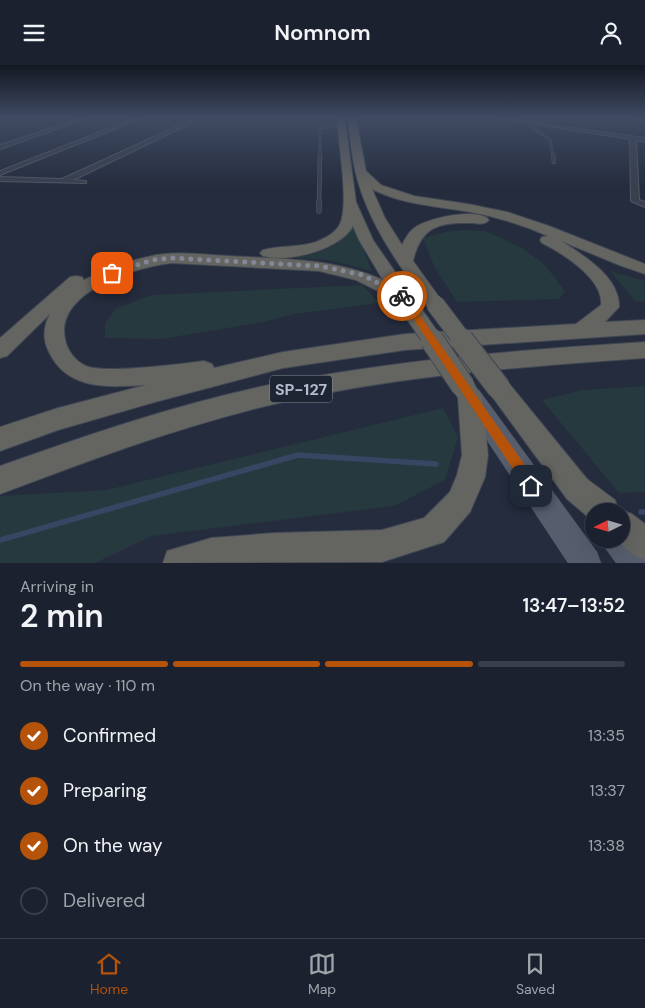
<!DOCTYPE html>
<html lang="en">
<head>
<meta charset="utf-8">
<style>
  body { margin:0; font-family:"DM Sans",sans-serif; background:#242936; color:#f1f3f6; height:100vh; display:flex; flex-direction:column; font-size:19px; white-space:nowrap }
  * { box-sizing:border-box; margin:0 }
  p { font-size:16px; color:#a0a3aa }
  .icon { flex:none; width:28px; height:28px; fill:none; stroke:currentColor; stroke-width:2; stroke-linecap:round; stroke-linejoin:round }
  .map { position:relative; height:498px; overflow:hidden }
  .side { display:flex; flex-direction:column; background:#1b212e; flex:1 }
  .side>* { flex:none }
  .needle { width:32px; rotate:265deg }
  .buttons { position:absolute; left:585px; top:438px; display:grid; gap:10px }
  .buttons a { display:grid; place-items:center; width:45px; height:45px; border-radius:50%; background:#1b212e; box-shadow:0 5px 20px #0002,0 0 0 1px #393e4a; font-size:25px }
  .pin { position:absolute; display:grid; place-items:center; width:42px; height:42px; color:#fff; margin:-21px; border-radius:10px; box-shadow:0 2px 8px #0006 }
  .courier { position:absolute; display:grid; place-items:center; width:50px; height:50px; margin:-25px; border:4px solid #b45309; border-radius:50%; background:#fff; color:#222; box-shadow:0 1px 6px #0007 }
  .head em { font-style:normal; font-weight:600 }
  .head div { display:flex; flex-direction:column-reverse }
  .head { display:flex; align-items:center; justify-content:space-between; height:85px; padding:0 20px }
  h1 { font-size:32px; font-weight:600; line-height:38px }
  .bar { display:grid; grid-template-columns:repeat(4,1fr); gap:8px 5px; align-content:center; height:60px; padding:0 20px }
  .bar i { height:6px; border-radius:4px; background:#393e4a }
  .bar .current { background:#b45309 }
  .bar p { grid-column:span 4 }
  ol { padding:0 20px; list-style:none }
  li { display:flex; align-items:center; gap:15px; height:55px }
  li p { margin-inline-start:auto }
  li .icon { padding:5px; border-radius:50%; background:#b45309; color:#fff; stroke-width:4 }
  li:last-child { color:#a0a3aa }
  li i { width:28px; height:28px; border:2px solid #393e4a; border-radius:50% }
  header { display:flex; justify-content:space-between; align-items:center; height:65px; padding:0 20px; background:#1b212e; font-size:22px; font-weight:600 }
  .tab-bar { display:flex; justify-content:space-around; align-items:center; height:70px; border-top:1px solid #393e4a; background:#1b212e; font-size:14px; color:#a0a3aa }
  .tab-bar a { display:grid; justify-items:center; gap:2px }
  .tab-bar .current { color:#b45309 }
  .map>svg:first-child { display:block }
</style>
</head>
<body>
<header><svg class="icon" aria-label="menu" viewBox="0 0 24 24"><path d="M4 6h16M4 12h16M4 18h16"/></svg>Nomnom<svg class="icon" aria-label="person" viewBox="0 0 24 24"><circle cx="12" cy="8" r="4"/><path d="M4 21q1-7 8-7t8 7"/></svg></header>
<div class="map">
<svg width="645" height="498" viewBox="0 0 645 498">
  <rect width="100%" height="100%" fill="#242c3d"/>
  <g fill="#26393e">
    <path d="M353 160 372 206 329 195 274 192C296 190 328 190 344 173 348 169 350 164 353 160Z"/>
    <path d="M464 165 486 166 524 184 545 200 565 226 559 234 457 237 434 201 423 173 445 167Z"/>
    <path d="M610 206 645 216V236L636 237Z"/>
    <path d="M362 220 379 238 295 249 264 257 161 274 105 273V259L115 244 151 230Z"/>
    <path d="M645 321V427L619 428 542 335 583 325Z"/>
    <path d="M443 343 458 372 445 415 394 441 152 471 95 498H0V431L106 425Z"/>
  </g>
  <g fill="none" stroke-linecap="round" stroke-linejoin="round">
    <g stroke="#384664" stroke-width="5.5">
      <path d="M641 447H645"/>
      <path d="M0 475 298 390 436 399"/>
    </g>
    <g stroke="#505765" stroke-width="3">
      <g id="service-far2">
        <path d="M525 57 550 75 553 91"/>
        <path d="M320 91V63L341 60"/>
      </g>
    </g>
    <g stroke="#505765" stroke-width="4.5">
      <g id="service-far1">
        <path d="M553 90 554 97"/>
        <path d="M319 139 320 90"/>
      </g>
    </g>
    <g stroke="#505765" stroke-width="5.5">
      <path id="service" d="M319 146V137"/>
    </g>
    <g stroke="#505765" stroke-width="2">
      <g id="minor">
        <path d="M82 53H88L0 84V80Z"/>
        <path d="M136 53H142L0 110V106Z"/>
        <path d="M497 53 645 73V77L636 75 639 135 645 137V142L631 136 630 74Z"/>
        <path d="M636 53 645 55V58L636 54Z"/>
        <path d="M189 56 193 57 73 115 86 116V118L0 116V112L62 114Z"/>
      </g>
    </g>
    <g stroke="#414856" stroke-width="1">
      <g id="primary">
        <path d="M471 323 479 325 597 487 601 498H568L463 339 460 332 463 325Z"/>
        <path d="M621 462 626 464 645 486V498H616L606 484 601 474H621Z"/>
      </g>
    </g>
    <g stroke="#404755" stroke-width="2">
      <g id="trunk">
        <path d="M348 53H356L366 106 381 120 414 131 468 139 507 147 549 161 645 199V209L619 200 561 176C583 190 620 212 619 242L605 257 645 255V269L405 285 283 303 155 337 58 365 0 386V362L58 343 146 320C110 322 69 326 50 289 42 275 43 262 50 249L7 291 0 293V273L70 212 76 211 82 212 84 215C107 203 131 195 156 190 180 186 205 190 229 191 281 194 334 193 383 215L359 175 353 161C340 185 288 198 263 191L260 188 263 185C280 180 298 183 316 177 325 173 336 168 340 159 349 140 339 80 337 56L341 54 345 56 356 137 373 175 409 227 411 231 408 235 402 237 396 235 356 215 319 206 172 198C136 202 55 226 65 274 67 285 75 296 86 301 106 309 179 299 204 296L212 299 214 303 283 287 405 269 576 259 601 240C604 214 562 188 542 178L540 175 542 172 548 171C523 160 497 152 470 147 436 141 403 140 372 124L385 153 402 180C405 174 408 168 413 164 425 153 478 142 489 155 484 161 478 158 471 158 438 157 421 162 413 196L444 239 441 243 435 245 429 243C401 202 370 162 357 113 352 94 350 73 348 53Z"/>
        <path d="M645 277V293C518 302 390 311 266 341 175 363 88 396 0 429V401C88 370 177 339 269 320 393 295 519 285 645 277Z"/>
        <path d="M463 312 471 314 482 332 488 390 485 412 470 447 444 477 382 497 163 498 167 486 211 473 274 468 382 465 424 453 450 427 457 410 462 390 458 333 452 321 455 314Z"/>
        <path d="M499 313 507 316 587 414 615 435 619 446 621 445 632 449 645 459V495L634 490 614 474H621V446H594V457L567 434 491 330 488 323 491 316Z"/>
      </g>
    </g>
    <use href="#service-far2" stroke="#383f4d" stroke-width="2.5"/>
    <use href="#service-far1" stroke="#383f4d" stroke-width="3"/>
    <use href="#service" stroke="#383f4d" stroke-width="4.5"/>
    <use href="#minor" fill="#383f4d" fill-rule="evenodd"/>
    <use href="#primary" fill="#565e6d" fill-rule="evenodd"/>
    <use href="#trunk" fill="#646461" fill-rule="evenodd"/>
    <g stroke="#404755" stroke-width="20" stroke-linecap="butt">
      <g id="trunk-bridge-far1">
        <path d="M435 239 463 276"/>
        <path d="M410 243 433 276"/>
      </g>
    </g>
    <g stroke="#404755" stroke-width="25" stroke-linecap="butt">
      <g id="trunk-bridge">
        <path d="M432 275 463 321"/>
        <path d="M462 275 499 323"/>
      </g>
    </g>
    <use href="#trunk-bridge-far1" stroke="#646461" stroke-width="18"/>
    <use href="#trunk-bridge" stroke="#646461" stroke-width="23"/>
  </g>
  <linearGradient id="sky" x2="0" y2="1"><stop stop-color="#141822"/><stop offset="0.43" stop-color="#3f4b62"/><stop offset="1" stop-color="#3f4b62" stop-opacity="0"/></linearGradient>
  <rect width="645" height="123" fill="url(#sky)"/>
  <path fill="#b45309" d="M402 228 405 229 536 416 537 421 536 425 531 427 527 425 398 231Z"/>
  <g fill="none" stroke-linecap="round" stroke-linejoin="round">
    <path stroke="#828898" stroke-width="5" stroke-dasharray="0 9" d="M112 208 153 195 172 193 319 201 335 204 363 210 402 231"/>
  </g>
  <g text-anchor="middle" stroke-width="4" stroke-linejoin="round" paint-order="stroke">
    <rect fill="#1d2432" stroke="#878d9c" stroke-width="1" x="270" y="310.5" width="62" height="27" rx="4"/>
    <g font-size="16" font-weight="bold" fill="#b4bac9">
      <text x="301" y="330">SP-127</text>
    </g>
  </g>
</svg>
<div class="buttons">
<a><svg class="needle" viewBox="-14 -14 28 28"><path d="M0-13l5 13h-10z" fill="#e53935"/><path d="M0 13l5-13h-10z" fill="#a0a3aa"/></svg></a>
</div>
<div class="pin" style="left:112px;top:208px;background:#ea580c"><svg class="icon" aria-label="bag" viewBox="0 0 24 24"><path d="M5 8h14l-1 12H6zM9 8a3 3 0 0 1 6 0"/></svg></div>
<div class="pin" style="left:531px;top:421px;background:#1f2937"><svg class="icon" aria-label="home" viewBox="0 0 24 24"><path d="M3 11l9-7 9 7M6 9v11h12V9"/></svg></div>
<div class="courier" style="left:402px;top:231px"><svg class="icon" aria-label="bike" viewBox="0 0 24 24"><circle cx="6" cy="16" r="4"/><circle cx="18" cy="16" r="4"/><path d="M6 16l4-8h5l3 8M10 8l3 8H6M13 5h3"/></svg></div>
</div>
<section class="side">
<div class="head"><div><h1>2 min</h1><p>Arriving in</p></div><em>13:47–13:52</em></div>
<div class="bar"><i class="current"></i><i class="current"></i><i class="current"></i><i></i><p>On the way · 110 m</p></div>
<ol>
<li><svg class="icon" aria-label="check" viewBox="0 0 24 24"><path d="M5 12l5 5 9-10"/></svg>Confirmed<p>13:35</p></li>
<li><svg class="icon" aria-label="check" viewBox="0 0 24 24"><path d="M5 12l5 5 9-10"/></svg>Preparing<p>13:37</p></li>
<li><svg class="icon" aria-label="check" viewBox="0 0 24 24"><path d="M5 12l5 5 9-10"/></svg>On the way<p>13:38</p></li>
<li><i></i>Delivered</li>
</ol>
</section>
<nav class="tab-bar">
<a class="current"><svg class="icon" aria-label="home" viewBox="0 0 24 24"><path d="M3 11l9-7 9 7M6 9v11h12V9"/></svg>Home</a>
<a><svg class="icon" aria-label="map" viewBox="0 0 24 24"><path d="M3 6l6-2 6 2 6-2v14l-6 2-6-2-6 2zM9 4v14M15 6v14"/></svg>Map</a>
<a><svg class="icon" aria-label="saved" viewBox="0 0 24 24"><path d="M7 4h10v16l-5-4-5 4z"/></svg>Saved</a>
</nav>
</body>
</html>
